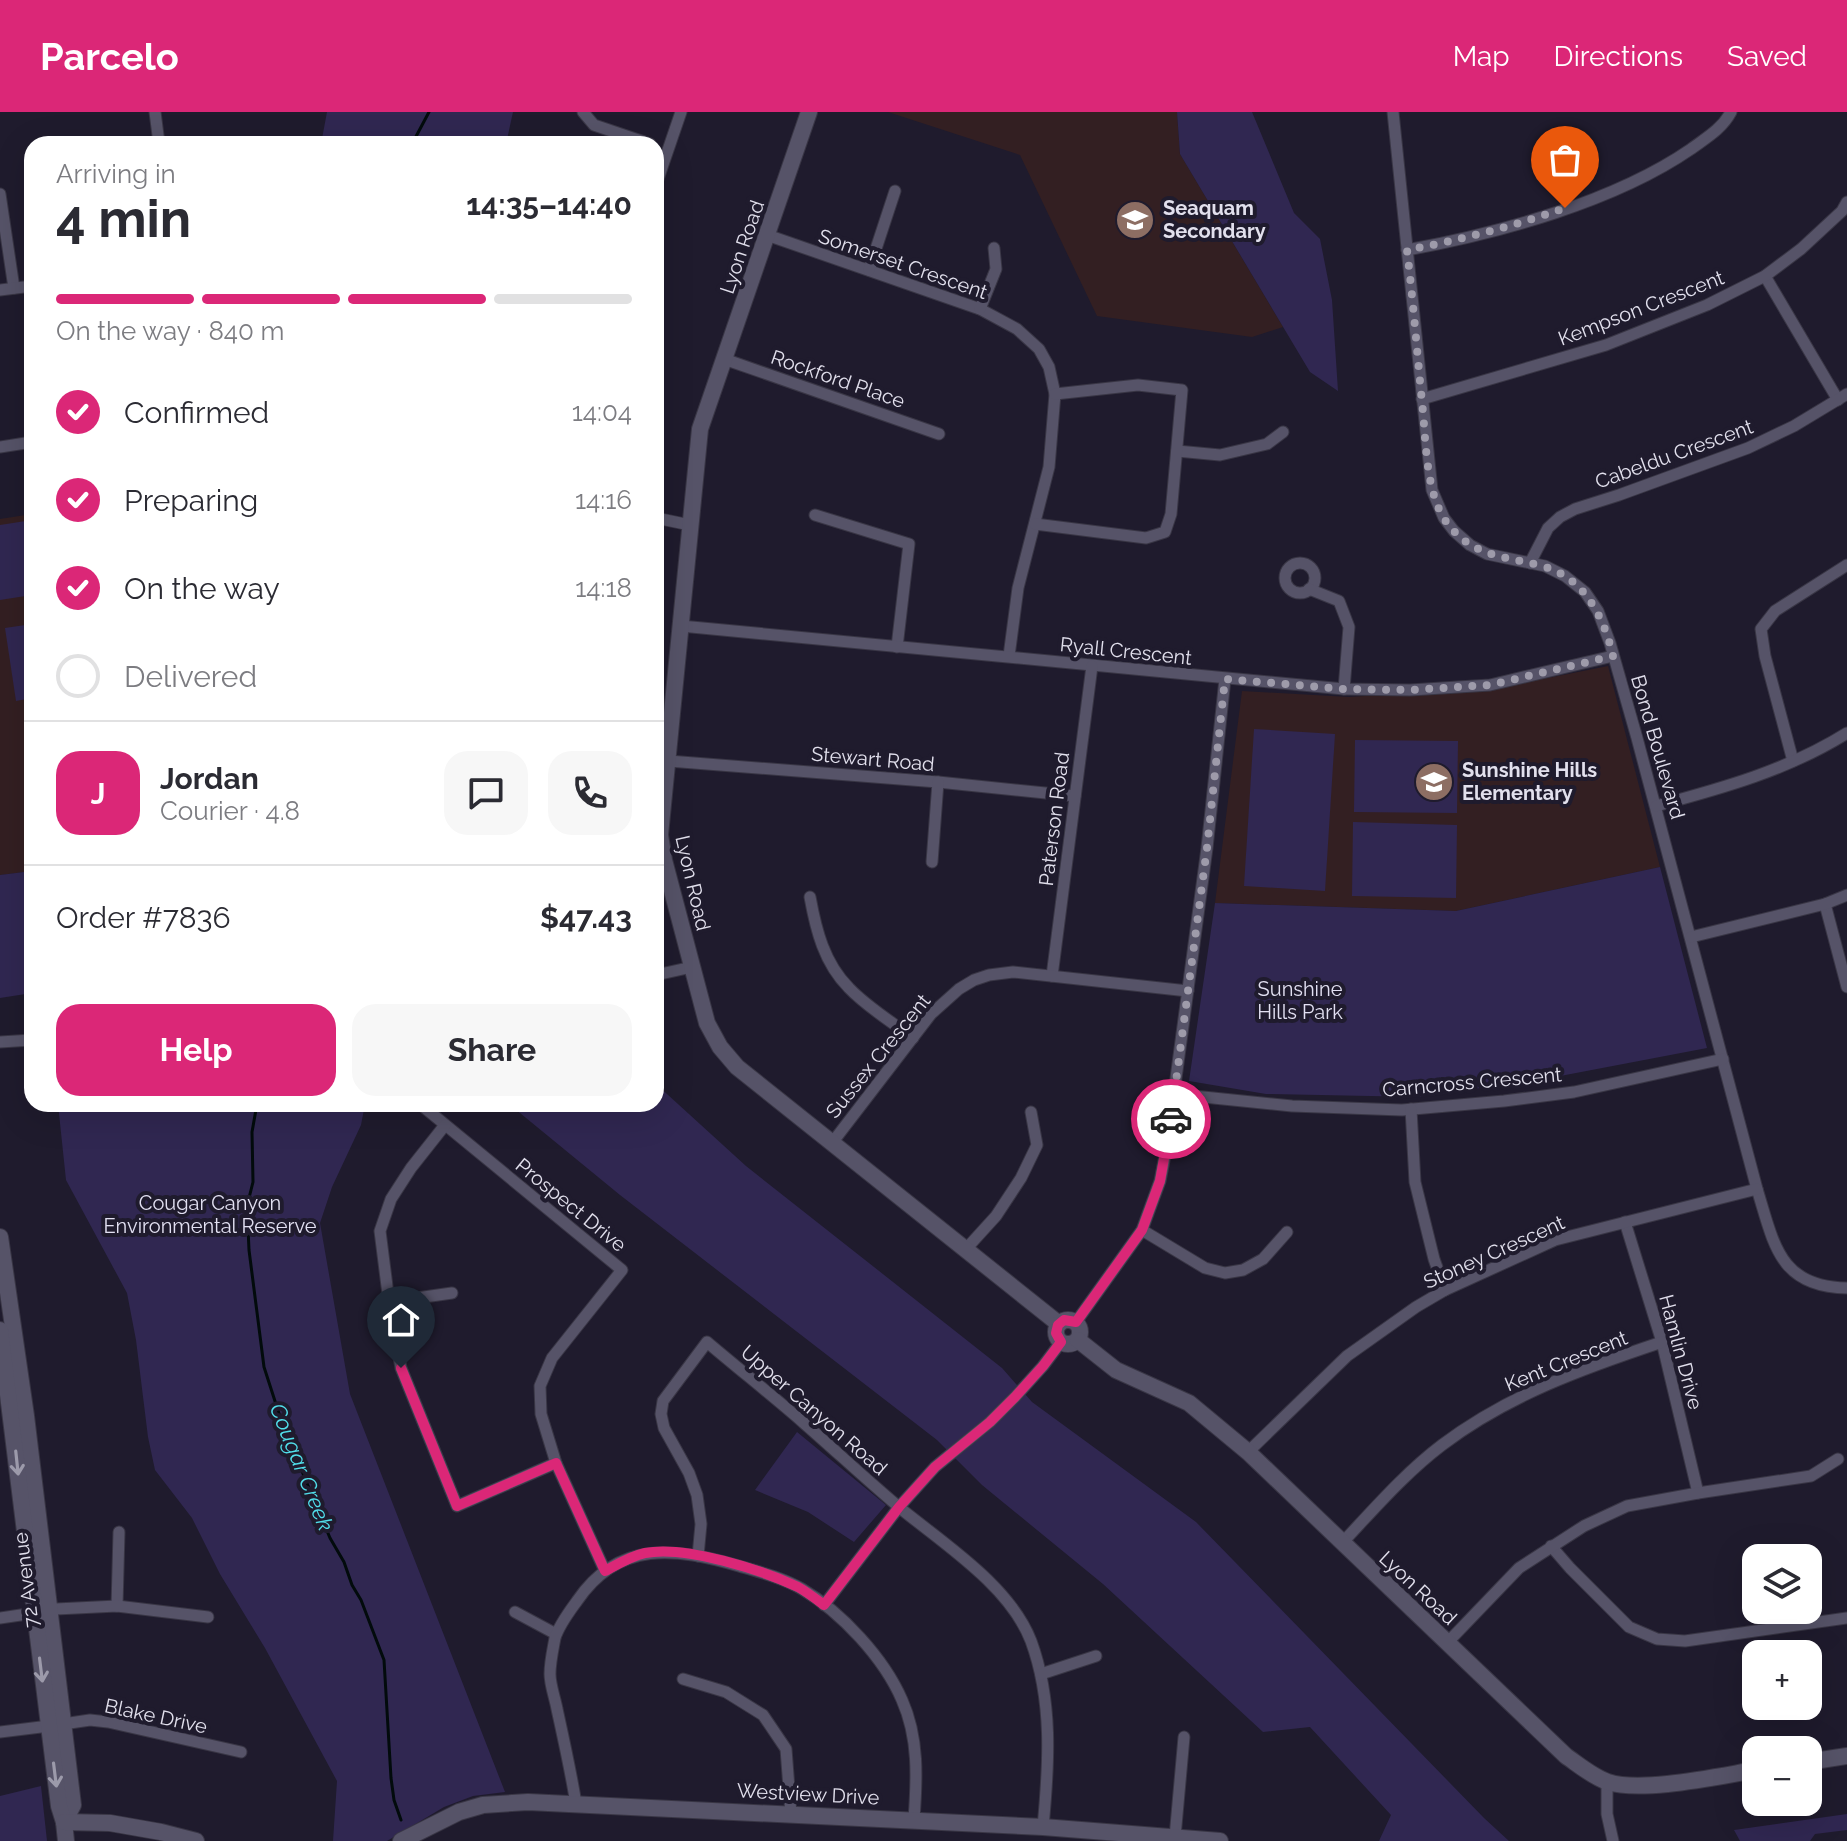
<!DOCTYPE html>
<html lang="en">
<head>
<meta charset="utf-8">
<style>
  body { margin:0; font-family:Raleway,sans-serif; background:#f7f7f7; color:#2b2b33; height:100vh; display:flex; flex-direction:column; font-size:30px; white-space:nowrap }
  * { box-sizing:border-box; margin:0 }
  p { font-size:26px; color:#7c7c81 }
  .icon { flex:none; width:44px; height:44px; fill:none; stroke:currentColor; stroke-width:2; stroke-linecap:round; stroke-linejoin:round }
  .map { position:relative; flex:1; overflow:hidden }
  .panel { position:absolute; left:24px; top:24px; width:640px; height:976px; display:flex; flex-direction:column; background:#fff; border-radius:24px; box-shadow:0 8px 32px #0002 }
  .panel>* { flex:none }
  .buttons { position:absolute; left:1742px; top:1432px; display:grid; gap:16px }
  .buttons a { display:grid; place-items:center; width:80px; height:80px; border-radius:16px; background:#fff; box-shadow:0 8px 32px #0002; font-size:40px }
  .pin { position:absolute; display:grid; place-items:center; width:68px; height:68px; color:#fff; margin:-82px -34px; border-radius:50% 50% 50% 0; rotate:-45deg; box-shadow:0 0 8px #0007 }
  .pin .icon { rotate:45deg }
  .courier { position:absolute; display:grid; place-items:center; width:80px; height:80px; margin:-40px; border:6px solid #db2777; border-radius:50%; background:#fff; color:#222; box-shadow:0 2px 10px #0007 }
  .summary em { font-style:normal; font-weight:700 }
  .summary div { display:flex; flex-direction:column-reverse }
  .summary { display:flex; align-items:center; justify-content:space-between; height:136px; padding:0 32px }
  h1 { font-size:52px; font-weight:700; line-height:60px }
  .bar { display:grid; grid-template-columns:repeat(4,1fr); gap:12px 8px; align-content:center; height:96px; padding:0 32px }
  .bar i { height:10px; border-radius:6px; background:#e1e1e2 }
  .bar .current { background:#db2777 }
  .bar p { grid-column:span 4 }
  .line { display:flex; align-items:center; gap:20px; padding:0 32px; border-top:2px solid #e1e1e2 }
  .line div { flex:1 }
  .round { display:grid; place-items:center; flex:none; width:84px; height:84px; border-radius:24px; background:#f7f7f7 }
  ol { padding:0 32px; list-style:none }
  li { display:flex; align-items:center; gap:24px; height:88px }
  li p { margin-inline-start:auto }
  li .icon { padding:8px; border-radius:50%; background:#db2777; color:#fff; stroke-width:4 }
  li:last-child { color:#7c7c81 }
  li i { width:44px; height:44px; border:4px solid #e1e1e2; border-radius:50% }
  .button { display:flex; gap:16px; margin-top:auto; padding:16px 32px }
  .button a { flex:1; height:92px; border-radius:24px; background:#db2777; color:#fff; font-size:32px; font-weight:700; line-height:92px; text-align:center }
  .button a+a { background:#f7f7f7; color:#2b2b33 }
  header { display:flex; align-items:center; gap:48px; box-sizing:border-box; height:112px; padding:0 40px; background:#db2777; color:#fff }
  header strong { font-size:38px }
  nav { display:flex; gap:44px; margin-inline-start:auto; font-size:28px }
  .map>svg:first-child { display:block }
</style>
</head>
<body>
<header>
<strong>Parcelo</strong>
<nav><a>Map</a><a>Directions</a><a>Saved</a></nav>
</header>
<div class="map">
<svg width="1847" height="1729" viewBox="0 0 1847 1729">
  <rect width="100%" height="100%" fill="#1f1b2d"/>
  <g fill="#331f22">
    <path d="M888 0H1177L1180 42 1283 215 1252 225 1097 204 1020 43Z"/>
    <path d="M32 402V759L0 763V407Z"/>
    <path d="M1608 554 1660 755 1456 799 1215 791 1242 579 1349 585 1460 578 1553 565Z"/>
  </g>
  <g fill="#302751">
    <path d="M327 0H513L506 32H321Z"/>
    <path d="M1177 0H1252L1294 101 1320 127 1332 188 1338 279 1310 260 1180 42Z"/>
    <path d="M32 408V483L0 488V413Z"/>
    <path d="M32 512V586L16 589 5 516Z"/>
    <path d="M1254 617 1335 622 1325 779 1244 774Z"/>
    <path d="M1355 628 1458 629 1457 701 1354 700Z"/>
    <path d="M1353 710 1457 713 1456 786 1352 784Z"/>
    <path d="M1660 755 1707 936 1555 965 1420 985 1266 982 1189 969 1215 791 1456 799Z"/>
    <path d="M32 759V881L0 886V763Z"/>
    <path d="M656 972 746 1054 1002 1256 1032 1290 1196 1410 1484 1706 1509 1729H1379L1391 1703 1310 1615 1263 1620 1103 1472 982 1373 937 1328 620 1083 509 992H656Z"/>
    <path d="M58 992H365L361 1013 332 1075 320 1111 350 1282 505 1680 473 1684 444 1695 387 1729H333L337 1669 265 1536 220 1462 192 1406 155 1358 148 1325 136 1228 127 1181 66 1068Z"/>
    <path d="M797 1320 886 1393 854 1430 808 1400 755 1378Z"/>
    <path d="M41 1674 47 1729H0V1684Z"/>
    <path d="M1847 1702V1718L1815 1722 1810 1729H1740L1734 1718Z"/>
  </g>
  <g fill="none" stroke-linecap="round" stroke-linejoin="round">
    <g stroke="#020b0c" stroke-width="3">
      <path d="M412 32 429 0"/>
      <path d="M257 992 252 1020 253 1070 247 1094 249 1138 264 1255 283 1314 330 1426 344 1450 352 1473 361 1488 384 1548 391 1666 394 1688 401 1708"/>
    </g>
    <g stroke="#393645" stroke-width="13">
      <g id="street">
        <path d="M583 0 594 13 650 32"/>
        <path d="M1393 0 1432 378 1444 406 1454 419 1470 433 1487 442 1545 454 1565 464 1585 480 1598 499 1610 531 1637 626 1757 1077C1774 1132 1779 1175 1847 1176"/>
        <path d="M149 32 159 31 155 0"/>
        <path d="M656 73 681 0"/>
        <path d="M0 82 14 176"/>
        <path d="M767 123 980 197 1017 217 1039 237 1049 255 1055 282 1049 355 1018 476 1009 544"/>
        <path d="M1407 138C1499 121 1614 90 1691 37 1706 26 1722 17 1731 0"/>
        <path d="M869 158 895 79"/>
        <path d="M1765 164 1838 288"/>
        <path d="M0 178 32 174"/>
        <path d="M980 197 996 157 994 136"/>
        <path d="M724 247 939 322"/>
        <path d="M1422 287 1606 233 1707 193 1765 164 1801 137 1842 99 1847 90"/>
        <path d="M0 335 32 330"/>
        <path d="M1177 339 1220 343 1267 332 1283 320"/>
        <path d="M815 403 909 432 897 535"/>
        <path d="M656 406 690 413"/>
        <path d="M1035 412 1146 426 1165 420 1171 402 1182 278 1138 273 1055 282"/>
        <path d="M1530 451 1548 416 1560 405 1575 397 1619 383 1748 336 1794 314 1847 282"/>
        <circle cx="1300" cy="466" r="15"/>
        <path d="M1309 477 1339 489 1349 515 1344 577"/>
        <path d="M681 514 1344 577 1410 578 1490 573 1613 544"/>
        <path d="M656 648 938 670 1075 684"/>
        <path d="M1793 649 1765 544 1761 517 1775 499 1847 453"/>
        <path d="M1656 694C1723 676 1788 658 1847 621"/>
        <path d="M932 750 938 670"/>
        <path d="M810 785C816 818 824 851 849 876 867 895 892 910 913 926"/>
        <path d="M1825 792 1847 875"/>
        <path d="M1691 825 1825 792 1847 783"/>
        <path d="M656 863 692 855"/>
        <path d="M1052 864 1092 554"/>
        <path d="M0 930 32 928"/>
        <path d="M1174 982 1292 994 1402 998 1504 989 1574 980 1723 947"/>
        <path d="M420 992 622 1158 552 1246 540 1274 541 1302 556 1351 605 1459"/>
        <path d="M1411 997 1415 1070 1434 1147 1445 1178"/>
        <path d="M445 1013 411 1056 391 1087 380 1119 389 1190 401 1256 457 1394 556 1351"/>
        <path d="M832 1031 931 902 959 877 974 868 989 863 1013 860 1188 879"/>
        <path d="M1625 1110 1662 1230 1698 1381"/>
        <path d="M1142 1118 1205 1156 1225 1161 1243 1158 1263 1147 1287 1120"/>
        <path d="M966 1137 996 1104 1021 1066 1037 1033 1031 1000"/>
        <path d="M389 1190 452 1181"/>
        <path d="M1076 1210 1142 1118 1160 1069 1167 1033 1207 736 1225 567"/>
        <path d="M1248 1340 1347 1244 1416 1195 1445 1178 1555 1128 1757 1077"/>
        <path d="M1342 1431C1374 1397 1405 1361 1442 1333 1508 1283 1584 1256 1662 1230"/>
        <path d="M1551 1434 1570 1456 1629 1515 1657 1527 1685 1529 1847 1506"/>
        <path d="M698 1444 701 1412 697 1383 689 1361 664 1316 661 1302 663 1289 707 1230C740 1258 773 1284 805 1312 837 1340 868 1369 900 1396 944 1432 1010 1474 1031 1529 1053 1589 1049 1652 1043 1715"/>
        <path d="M824 1493 899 1395 935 1355 990 1310 1015 1285 1043 1254 1061 1230"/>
        <path d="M117 1494 119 1420"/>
        <path d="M49 1499 56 1497 117 1494 208 1505"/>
        <path d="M515 1500 556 1522"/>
        <path d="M0 1506 34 1501"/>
        <path d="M1447 1531 1519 1456 1584 1414 1627 1394 1698 1381 1811 1364 1838 1347"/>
        <path d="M1041 1562 1096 1544"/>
        <path d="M683 1567 726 1580 763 1603 786 1637 791 1702"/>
        <path d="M63 1612 90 1608 108 1610 241 1640"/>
        <path d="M0 1620 49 1614"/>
        <path d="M1607 1670V1702L1613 1729"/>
        <path d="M576 1692C571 1660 564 1629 557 1597 555 1586 550 1573 550 1562 550 1550 553 1537 555 1526 559 1513 569 1500 577 1489 619 1427 676 1436 739 1454 760 1460 783 1466 802 1477 841 1500 884 1546 902 1588 919 1626 917 1667 914 1707"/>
        <path d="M1175 1725 1184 1625"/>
      </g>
    </g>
    <g stroke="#393645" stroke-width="18">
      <g id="secondary">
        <path d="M809 0 700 317 660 723 664 748 707 911 720 935 737 955 1059 1212"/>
        <path d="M0 1125 26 1304 73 1693 64 1710"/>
        <circle cx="1068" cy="1220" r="12"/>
        <path d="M0 1218 59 1694 64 1710 66 1729"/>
        <path d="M1078 1228 1116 1258 1189 1291 1248 1340 1566 1644C1579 1653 1593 1665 1608 1670 1642 1681 1719 1664 1756 1658"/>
        <path d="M1808 1650 1847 1644"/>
        <path d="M64 1710 110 1711 161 1720 196 1729"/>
        <path d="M401 1729 459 1700 483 1693 528 1690 1043 1715 1220 1729"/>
      </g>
    </g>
    <use href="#street" stroke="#565368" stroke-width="11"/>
    <use href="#secondary" stroke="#565368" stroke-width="16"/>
  </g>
  <defs><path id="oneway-shaft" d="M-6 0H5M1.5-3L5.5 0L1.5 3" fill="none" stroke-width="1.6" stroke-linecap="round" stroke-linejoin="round" transform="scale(2)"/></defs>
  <g stroke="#9c9aaa">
    <use href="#oneway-shaft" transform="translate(17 1351) rotate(84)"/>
    <use href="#oneway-shaft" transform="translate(41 1558) rotate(83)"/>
    <use href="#oneway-shaft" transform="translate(55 1663) rotate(83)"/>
  </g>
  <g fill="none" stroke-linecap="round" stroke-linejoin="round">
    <path stroke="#9e9baa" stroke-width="8" stroke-dasharray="0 14.4" d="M1171 1007 1207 736 1225 567 1344 577 1410 578 1490 573 1613 544C1604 505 1584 465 1542 454 1502 443 1472 446 1445 408 1425 378 1426 325 1422 290 1417 239 1413 188 1407 138 1460 128 1514 114 1565 96"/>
    <path stroke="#db2777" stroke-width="10" d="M401 1256 457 1394 556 1351 605 1459C618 1452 631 1444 645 1441 685 1433 762 1458 798 1475 807 1480 816 1487 824 1493L899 1395 935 1355 990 1310 1015 1285 1043 1254 1061 1230 1056 1221 1058 1213 1064 1208 1076 1210 1142 1118 1160 1069 1171 1007"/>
  </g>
  <defs>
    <g id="school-disc" transform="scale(2)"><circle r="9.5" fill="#8d6e63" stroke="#1f1b2d"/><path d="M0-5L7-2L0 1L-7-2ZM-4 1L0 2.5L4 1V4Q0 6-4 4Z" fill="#fff"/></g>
  </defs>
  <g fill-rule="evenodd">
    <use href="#school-disc" x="1135" y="108"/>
    <use href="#school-disc" x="1434" y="670"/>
  </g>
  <g text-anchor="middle" stroke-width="8" stroke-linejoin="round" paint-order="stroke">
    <g font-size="20" font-weight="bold" fill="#e2e0ed" stroke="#1f1b2d" text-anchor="start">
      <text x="1163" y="103">Seaquam<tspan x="1163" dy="23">Secondary</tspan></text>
      <text x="1462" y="665">Sunshine Hills<tspan x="1462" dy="23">Elementary</tspan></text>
    </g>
    <g font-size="20" fill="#e2e0ed" stroke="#1f1b2d">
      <text transform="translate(742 135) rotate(-71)" y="7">Lyon Road</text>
      <text transform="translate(903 152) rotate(19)" y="7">Somerset Crescent</text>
      <text transform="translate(1641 196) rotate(-21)" y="7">Kempson Crescent</text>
      <text transform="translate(838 267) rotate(19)" y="7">Rockford Place</text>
      <text transform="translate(1674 342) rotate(-20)" y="7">Cabeldu Crescent</text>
      <text transform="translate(1126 539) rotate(6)" y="7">Ryall Crescent</text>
      <text transform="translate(1658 635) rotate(74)" y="7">Bond Boulevard</text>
      <text transform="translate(873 647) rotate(5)" y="7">Stewart Road</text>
      <text transform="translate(1054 707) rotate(-83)" y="7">Paterson Road</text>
      <text transform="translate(693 771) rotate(77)" y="7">Lyon Road</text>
      <text transform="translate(878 944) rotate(-51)" y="7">Sussex Crescent</text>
      <text transform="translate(1472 970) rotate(-5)" y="7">Carncross Crescent</text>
      <text transform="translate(571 1093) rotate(39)" y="7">Prospect Drive</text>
      <text transform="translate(1494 1140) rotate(-24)" y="7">Stoney Crescent</text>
      <text transform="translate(1681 1240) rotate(75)" y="7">Hamlin Drive</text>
      <text transform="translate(1566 1249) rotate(-22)" y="7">Kent Crescent</text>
      <text transform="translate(814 1298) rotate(41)" y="7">Upper Canyon Road</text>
      <text transform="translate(26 1468) rotate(-97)" y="7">72 Avenue</text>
      <text transform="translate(1418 1476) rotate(43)" y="7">Lyon Road</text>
      <text transform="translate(156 1604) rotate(12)" y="7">Blake Drive</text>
      <text transform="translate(808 1682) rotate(3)" y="7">Westview Drive</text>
    </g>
    <g font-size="20" fill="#e2e0f2" stroke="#1f1b2d">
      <text x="1300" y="884">Sunshine<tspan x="1300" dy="23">Hills Park</tspan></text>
      <text x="210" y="1098">Cougar Canyon<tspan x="210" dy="23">Environmental Reserve</tspan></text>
    </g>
    <g font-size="22" font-style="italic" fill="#51deea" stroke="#1f1b2d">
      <text transform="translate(302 1355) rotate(68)" y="8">Cougar Creek</text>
    </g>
  </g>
</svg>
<div class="buttons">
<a><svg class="icon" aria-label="layers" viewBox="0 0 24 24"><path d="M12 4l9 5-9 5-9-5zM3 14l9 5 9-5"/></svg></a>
<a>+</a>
<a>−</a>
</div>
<div class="pin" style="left:1565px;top:96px;background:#ea580c"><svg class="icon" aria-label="bag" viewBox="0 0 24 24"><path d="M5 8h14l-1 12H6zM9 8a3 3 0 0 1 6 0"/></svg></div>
<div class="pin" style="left:401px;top:1256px;background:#1f2937"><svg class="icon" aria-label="home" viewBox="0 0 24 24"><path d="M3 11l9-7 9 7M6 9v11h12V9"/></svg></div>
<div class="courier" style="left:1171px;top:1007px"><svg class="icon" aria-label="car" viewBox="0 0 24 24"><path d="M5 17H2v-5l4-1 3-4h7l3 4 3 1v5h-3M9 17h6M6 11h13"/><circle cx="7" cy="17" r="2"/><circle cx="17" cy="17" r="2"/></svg></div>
<section class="panel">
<div class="summary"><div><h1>4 min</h1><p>Arriving in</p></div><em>14:35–14:40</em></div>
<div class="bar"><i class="current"></i><i class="current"></i><i class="current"></i><i></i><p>On the way · 840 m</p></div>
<ol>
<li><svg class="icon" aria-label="check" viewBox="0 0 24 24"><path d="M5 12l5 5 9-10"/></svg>Confirmed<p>14:04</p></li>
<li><svg class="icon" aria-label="check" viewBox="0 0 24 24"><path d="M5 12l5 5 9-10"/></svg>Preparing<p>14:16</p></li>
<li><svg class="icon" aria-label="check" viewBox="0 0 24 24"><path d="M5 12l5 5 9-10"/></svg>On the way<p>14:18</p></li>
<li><i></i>Delivered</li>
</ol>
<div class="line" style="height:144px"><b class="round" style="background:#db2777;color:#fff">J</b><div><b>Jordan</b><p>Courier · 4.8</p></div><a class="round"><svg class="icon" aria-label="chat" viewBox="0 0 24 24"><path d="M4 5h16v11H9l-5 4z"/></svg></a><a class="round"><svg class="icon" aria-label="phone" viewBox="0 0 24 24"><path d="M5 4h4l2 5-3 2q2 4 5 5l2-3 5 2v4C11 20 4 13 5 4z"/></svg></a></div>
<div class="line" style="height:104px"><div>Order #7836</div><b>$47.43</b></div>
<div class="button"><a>Help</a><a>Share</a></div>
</section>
</div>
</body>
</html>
